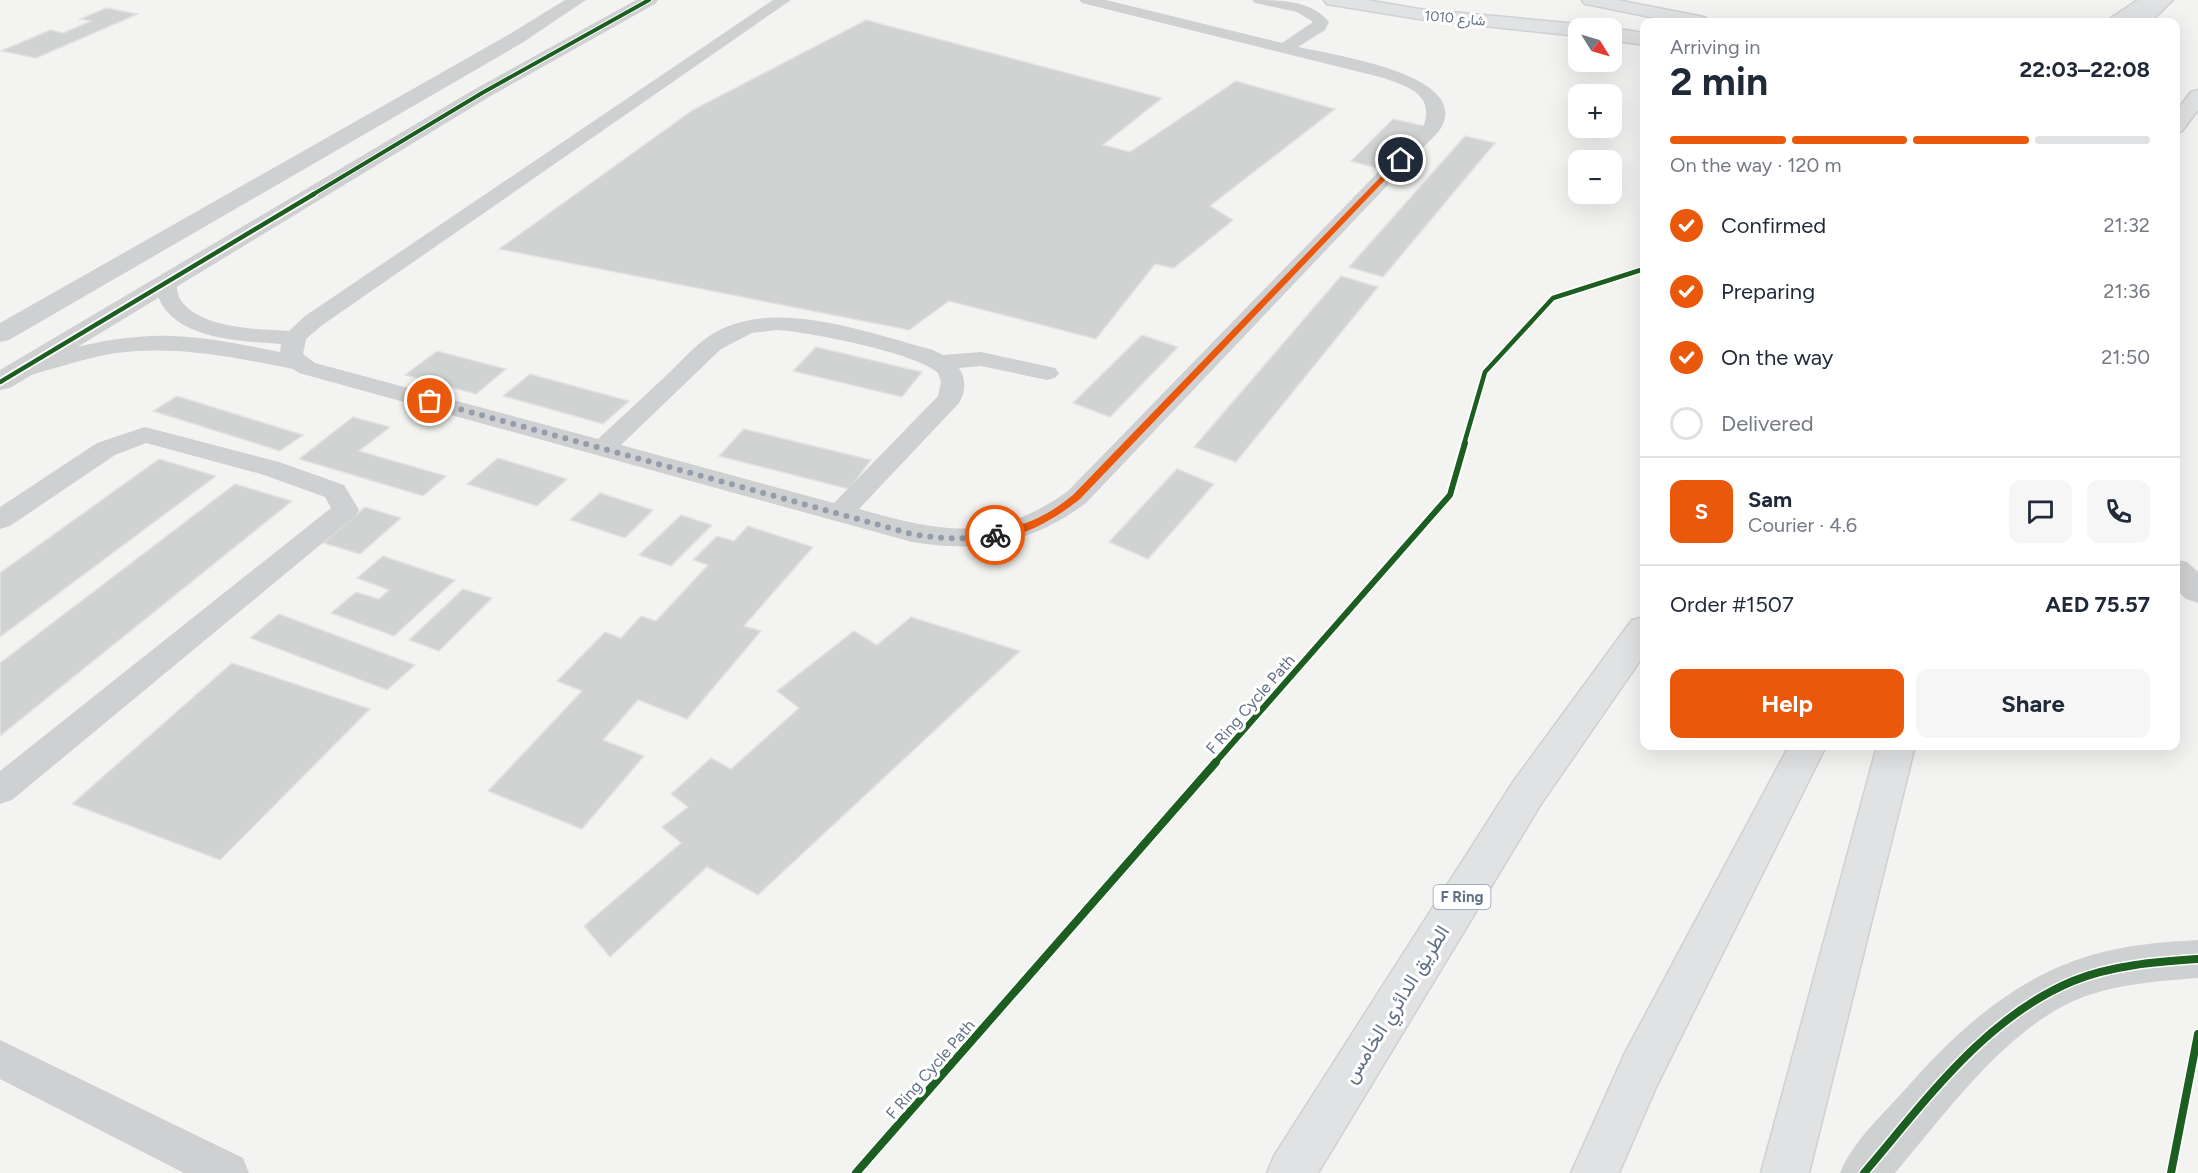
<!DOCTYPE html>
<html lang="en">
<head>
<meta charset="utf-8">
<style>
  body { margin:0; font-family:Figtree,Vazirmatn,sans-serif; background:#f6f6f7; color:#1f2937; height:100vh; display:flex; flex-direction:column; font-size:22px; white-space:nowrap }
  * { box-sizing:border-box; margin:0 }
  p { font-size:20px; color:#747a83 }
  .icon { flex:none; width:33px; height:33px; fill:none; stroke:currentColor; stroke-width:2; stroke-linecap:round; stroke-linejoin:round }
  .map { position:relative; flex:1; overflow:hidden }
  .details { position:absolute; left:1640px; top:18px; width:540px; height:732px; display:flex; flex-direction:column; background:#fff; border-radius:12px; box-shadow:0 6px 24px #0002 }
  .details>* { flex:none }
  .needle { width:39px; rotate:127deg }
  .fabs { position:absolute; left:1568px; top:18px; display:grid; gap:12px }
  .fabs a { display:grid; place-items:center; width:54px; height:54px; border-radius:12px; background:#fff; box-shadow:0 6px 24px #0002; font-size:30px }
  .pin { position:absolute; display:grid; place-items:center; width:51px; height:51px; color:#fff; margin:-26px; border:3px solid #fff; border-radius:50%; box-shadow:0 2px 6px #0007 }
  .courier { position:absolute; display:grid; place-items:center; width:60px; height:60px; margin:-30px; border:4px solid #ea580c; border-radius:50%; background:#fff; color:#222; box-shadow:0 2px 8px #0007 }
  .summary em { font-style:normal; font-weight:700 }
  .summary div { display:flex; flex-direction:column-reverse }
  .summary { display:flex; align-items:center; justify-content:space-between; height:102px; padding:0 30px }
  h1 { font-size:39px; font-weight:700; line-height:45px }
  .bar { display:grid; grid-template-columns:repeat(4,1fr); gap:9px 6px; align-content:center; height:72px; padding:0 30px }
  .bar i { height:8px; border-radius:4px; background:#e0e1e3 }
  .bar .on { background:#ea580c }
  .bar p { grid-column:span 4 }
  .line { display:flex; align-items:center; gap:15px; padding:0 30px; border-top:2px solid #e0e1e3 }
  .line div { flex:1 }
  .round { display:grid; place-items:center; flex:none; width:63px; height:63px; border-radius:12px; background:#f6f6f7 }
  ol { padding:0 30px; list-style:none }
  li { display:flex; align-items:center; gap:18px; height:66px }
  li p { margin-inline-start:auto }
  li .icon { padding:6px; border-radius:50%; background:#ea580c; color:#fff; stroke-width:4 }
  li:last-child { color:#747a83 }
  li i { width:33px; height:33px; border:3px solid #e0e1e3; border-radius:50% }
  .cta { display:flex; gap:12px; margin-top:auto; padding:12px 30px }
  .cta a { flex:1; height:69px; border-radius:12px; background:#ea580c; color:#fff; font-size:24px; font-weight:700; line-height:69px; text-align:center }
  .cta a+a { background:#f6f6f7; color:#1f2937 }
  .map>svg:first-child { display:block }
</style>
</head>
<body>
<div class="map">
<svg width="2198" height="1173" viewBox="0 0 2198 1173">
  <rect width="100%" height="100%" fill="#f3f4f1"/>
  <g fill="#d1d2d2" stroke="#e2e3e1" stroke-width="1.5">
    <path d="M106 8 138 14 36 58 1 51 50 30 63 33 91 21 80 19Z"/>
    <path d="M866 20 1162 98 1103 145 1130 152 1236 81 1335 109 1210 206 1233 220 1174 268 1155 264 1096 339 949 301 909 330 499 249 693 110Z"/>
    <path d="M1393 119 1425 126 1384 170 1351 161Z"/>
    <path d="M1465 136 1495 143 1383 277 1349 267Z"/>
    <path d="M1341 276 1378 287 1236 462 1194 447Z"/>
    <path d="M1142 335 1178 347 1110 417 1073 403Z"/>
    <path d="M816 347 922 372 902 397 793 371Z"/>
    <path d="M437 351 506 369 476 394 405 375Z"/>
    <path d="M530 374 629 401 603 424 503 396Z"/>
    <path d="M177 396 303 435 280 451 153 411Z"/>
    <path d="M353 417 390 427 359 451 446 476 423 496 299 459Z"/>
    <path d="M744 429 871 460 849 489 719 456Z"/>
    <path d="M498 458 567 479 537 506 467 484Z"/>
    <path d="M159 459 216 476 0 637V573Z"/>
    <path d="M1177 469 1214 484 1148 559 1109 542Z"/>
    <path d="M235 484 292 501 0 736V663Z"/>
    <path d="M600 493 653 510 625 538 570 520Z"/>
    <path d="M365 507 401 518 360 554 323 543Z"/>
    <path d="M681 515 712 525 671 566 639 555Z"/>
    <path d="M748 526 813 547 744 626 761 631 687 719 638 700 603 740 644 756 582 829 488 791 582 691 557 681 605 632 621 638 641 616 656 621 708 565 693 560 717 536 734 541Z"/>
    <path d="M383 556 455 580 394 636 331 613 356 592 379 599 389 590 357 578Z"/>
    <path d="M463 589 492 598 439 651 409 640Z"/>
    <path d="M279 614 415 665 387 690 250 638Z"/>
    <path d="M911 617 1020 651 758 895 707 867 610 957 584 926 681 843 662 827 688 807 671 794 711 758 731 769 799 708 777 691 854 631 877 645Z"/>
    <path d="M232 663 370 709 220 860 72 804Z"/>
  </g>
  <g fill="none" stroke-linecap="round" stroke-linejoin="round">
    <g stroke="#cfd2d3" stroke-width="3">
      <g id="secondary">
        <path d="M1324 0H1366L1419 9 1578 24 1586 28H1578V36L1419 19 1333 5 1327 4Z"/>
        <path d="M1582 0H1617L1699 16 1706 18 1708 22H1675L1591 5 1585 4Z"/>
        <path d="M2138 0H2159L2129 22H2109L2111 18Z"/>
        <path d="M1611 28 1644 33V45L1611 40Z"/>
      </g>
    </g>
    <g stroke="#cfd1d1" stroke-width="3">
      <g id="highway">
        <path d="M2154 0H2173L2150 22H2131Z"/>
        <path d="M2198 90V110L2182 131 2175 133V113L2191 92Z"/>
        <path d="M1644 617V655L1541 804 1318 1173H1267L1274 1156 1513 782 1632 620Z"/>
        <path d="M1789 746H1826L1657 1085 1619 1173H1571L1625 1053Z"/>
        <path d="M1877 746H1915L1809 1173H1761Z"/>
      </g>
    </g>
    <g fill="#cfd0d1" fill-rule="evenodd">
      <path d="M773 0H791L321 326 306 339 303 354 315 363 598 439C623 416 647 393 671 371 682 360 693 348 705 339 765 293 867 333 933 350L943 355 981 352 1055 368 1059 373 1055 378 1047 380 981 366 959 368C966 379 966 392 959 403L859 509C941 532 994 544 1068 491L1424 125C1434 94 1408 87 1384 78L1082 3 1079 0H1106L1282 43 1313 22 1297 12 1255 3 1252 0C1279 0 1312 0 1329 22L1325 30 1298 47C1329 54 1478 75 1439 131L1086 503C1031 544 979 553 912 542L299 373 293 369C234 357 176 345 116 353 84 358 54 369 23 377L15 375 11 370 15 365C65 349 118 334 171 336 208 337 244 345 280 352L281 344C237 341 160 339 155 282L158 277 166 275 174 277C178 284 176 292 180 299 199 329 258 329 289 331L305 316ZM777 330C809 332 917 353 938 373L941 382 938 396 834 503 621 445 721 349 752 333Z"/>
      <path d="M145 427 279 462 344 485 359 510 355 516 12 800 0 804V771L331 508 325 497 261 474 146 443 115 455 10 526 0 529V507L97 443Z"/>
      <path d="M0 1040 243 1158 249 1173H184L0 1079Z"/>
    </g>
    <g fill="#cfd0d1" fill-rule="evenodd">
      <path d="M565 0H586L522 43 9 340 0 342V323L508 35Z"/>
      <path d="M636 0H658L655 4 489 97 10 388 0 390V370L475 89Z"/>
      <path d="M2175 559 2187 562 2198 572V603L2186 599 2175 589Z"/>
      <path d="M2198 940V978C2162 981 2124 983 2089 995 2011 1021 1947 1112 1895 1173H1840C1852 1143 1879 1118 1901 1094 1957 1030 2018 973 2103 952 2134 944 2166 942 2198 940Z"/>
    </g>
    <use href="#secondary" fill="#e1e2e3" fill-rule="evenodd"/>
    <use href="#highway" fill="#e1e2e3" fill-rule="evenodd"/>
    <g stroke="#fff" stroke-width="6">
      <path id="cycleway-far3" d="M312 195 482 93 649 0"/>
    </g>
    <g stroke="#fff" stroke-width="8">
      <g id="cycleway-far2">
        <path d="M0 382 314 194"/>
        <path d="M1464 444 1485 372 1553 298 1644 269"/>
      </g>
    </g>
    <g stroke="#fff" stroke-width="10">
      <path id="cycleway-far1" d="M1214 764 1450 495 1465 443"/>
    </g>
    <g stroke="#fff" stroke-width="11">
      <g id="cycleway">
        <path d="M856 1173 1216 762"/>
        <path d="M1864 1173C1925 1102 1984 1018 2073 981 2112 965 2156 962 2198 959"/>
        <path d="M2171 1173 2198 1034"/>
      </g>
    </g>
    <use href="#cycleway-far3" stroke="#1b5e20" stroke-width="4"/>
    <use href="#cycleway-far2" stroke="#1b5e20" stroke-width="4.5"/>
    <use href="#cycleway-far1" stroke="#1b5e20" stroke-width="6"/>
    <use href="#cycleway" stroke="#1b5e20" stroke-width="8"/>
  </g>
  <path fill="#ea580c" d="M1398 159 1404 160 1080 499C1059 516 1019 541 992 538V533C1027 524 1045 518 1073 495Z"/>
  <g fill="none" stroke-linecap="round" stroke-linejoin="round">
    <path stroke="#949eab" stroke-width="6" stroke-dasharray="0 10.8" d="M430 401 912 534C941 539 966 540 995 535"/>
  </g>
  <g text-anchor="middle" stroke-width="6" stroke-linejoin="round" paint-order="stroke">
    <g font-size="14" fill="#617085" stroke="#fff">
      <text transform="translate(1455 18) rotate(5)" y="5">شارع 1010</text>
    </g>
    <rect fill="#fff" stroke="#909baa" stroke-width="1.5" x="1433.5" y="885" width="57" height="24" rx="4.5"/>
    <g font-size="15" font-weight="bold" fill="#617085">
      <text x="1462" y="902">F Ring</text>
    </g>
    <g font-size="16" fill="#617085" stroke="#fff">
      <text transform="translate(1250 704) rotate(-49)" y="6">F Ring Cycle Path</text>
      <text transform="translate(930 1069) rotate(-49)" y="6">F Ring Cycle Path</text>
    </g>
    <g font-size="20" fill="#617085" stroke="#fff">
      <text transform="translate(1396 1004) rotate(-58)" y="7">الطريق الدائري الخامس</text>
    </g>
  </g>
</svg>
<div class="fabs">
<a><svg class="needle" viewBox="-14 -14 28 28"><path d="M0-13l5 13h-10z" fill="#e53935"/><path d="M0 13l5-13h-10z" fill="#747a83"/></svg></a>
<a>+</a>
<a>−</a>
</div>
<div class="pin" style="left:430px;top:401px;background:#ea580c"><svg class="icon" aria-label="bag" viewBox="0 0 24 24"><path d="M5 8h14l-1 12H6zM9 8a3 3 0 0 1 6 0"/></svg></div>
<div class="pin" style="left:1401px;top:160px;background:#1f2937"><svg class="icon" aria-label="home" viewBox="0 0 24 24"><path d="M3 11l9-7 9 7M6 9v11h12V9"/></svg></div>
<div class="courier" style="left:995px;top:535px"><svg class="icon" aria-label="bike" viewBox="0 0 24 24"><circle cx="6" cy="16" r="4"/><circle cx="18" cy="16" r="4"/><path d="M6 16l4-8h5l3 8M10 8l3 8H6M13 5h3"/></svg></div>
<section class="details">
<div class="summary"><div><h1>2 min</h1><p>Arriving in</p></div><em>22:03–22:08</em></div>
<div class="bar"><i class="on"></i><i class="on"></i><i class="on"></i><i></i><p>On the way · 120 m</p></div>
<ol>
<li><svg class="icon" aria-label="check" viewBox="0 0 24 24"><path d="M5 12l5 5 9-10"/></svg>Confirmed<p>21:32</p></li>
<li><svg class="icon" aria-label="check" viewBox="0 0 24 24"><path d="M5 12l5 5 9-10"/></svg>Preparing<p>21:36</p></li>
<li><svg class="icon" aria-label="check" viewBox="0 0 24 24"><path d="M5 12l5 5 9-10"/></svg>On the way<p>21:50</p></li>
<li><i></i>Delivered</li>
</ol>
<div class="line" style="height:108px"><b class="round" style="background:#ea580c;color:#fff">S</b><div><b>Sam</b><p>Courier · 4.6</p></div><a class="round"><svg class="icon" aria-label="chat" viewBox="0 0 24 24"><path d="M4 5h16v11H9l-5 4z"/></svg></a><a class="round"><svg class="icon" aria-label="phone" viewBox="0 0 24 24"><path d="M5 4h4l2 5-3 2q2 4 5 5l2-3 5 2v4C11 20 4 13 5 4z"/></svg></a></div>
<div class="line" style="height:78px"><div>Order #1507</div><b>AED 75.57</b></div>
<div class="cta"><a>Help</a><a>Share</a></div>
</section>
</div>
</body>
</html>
